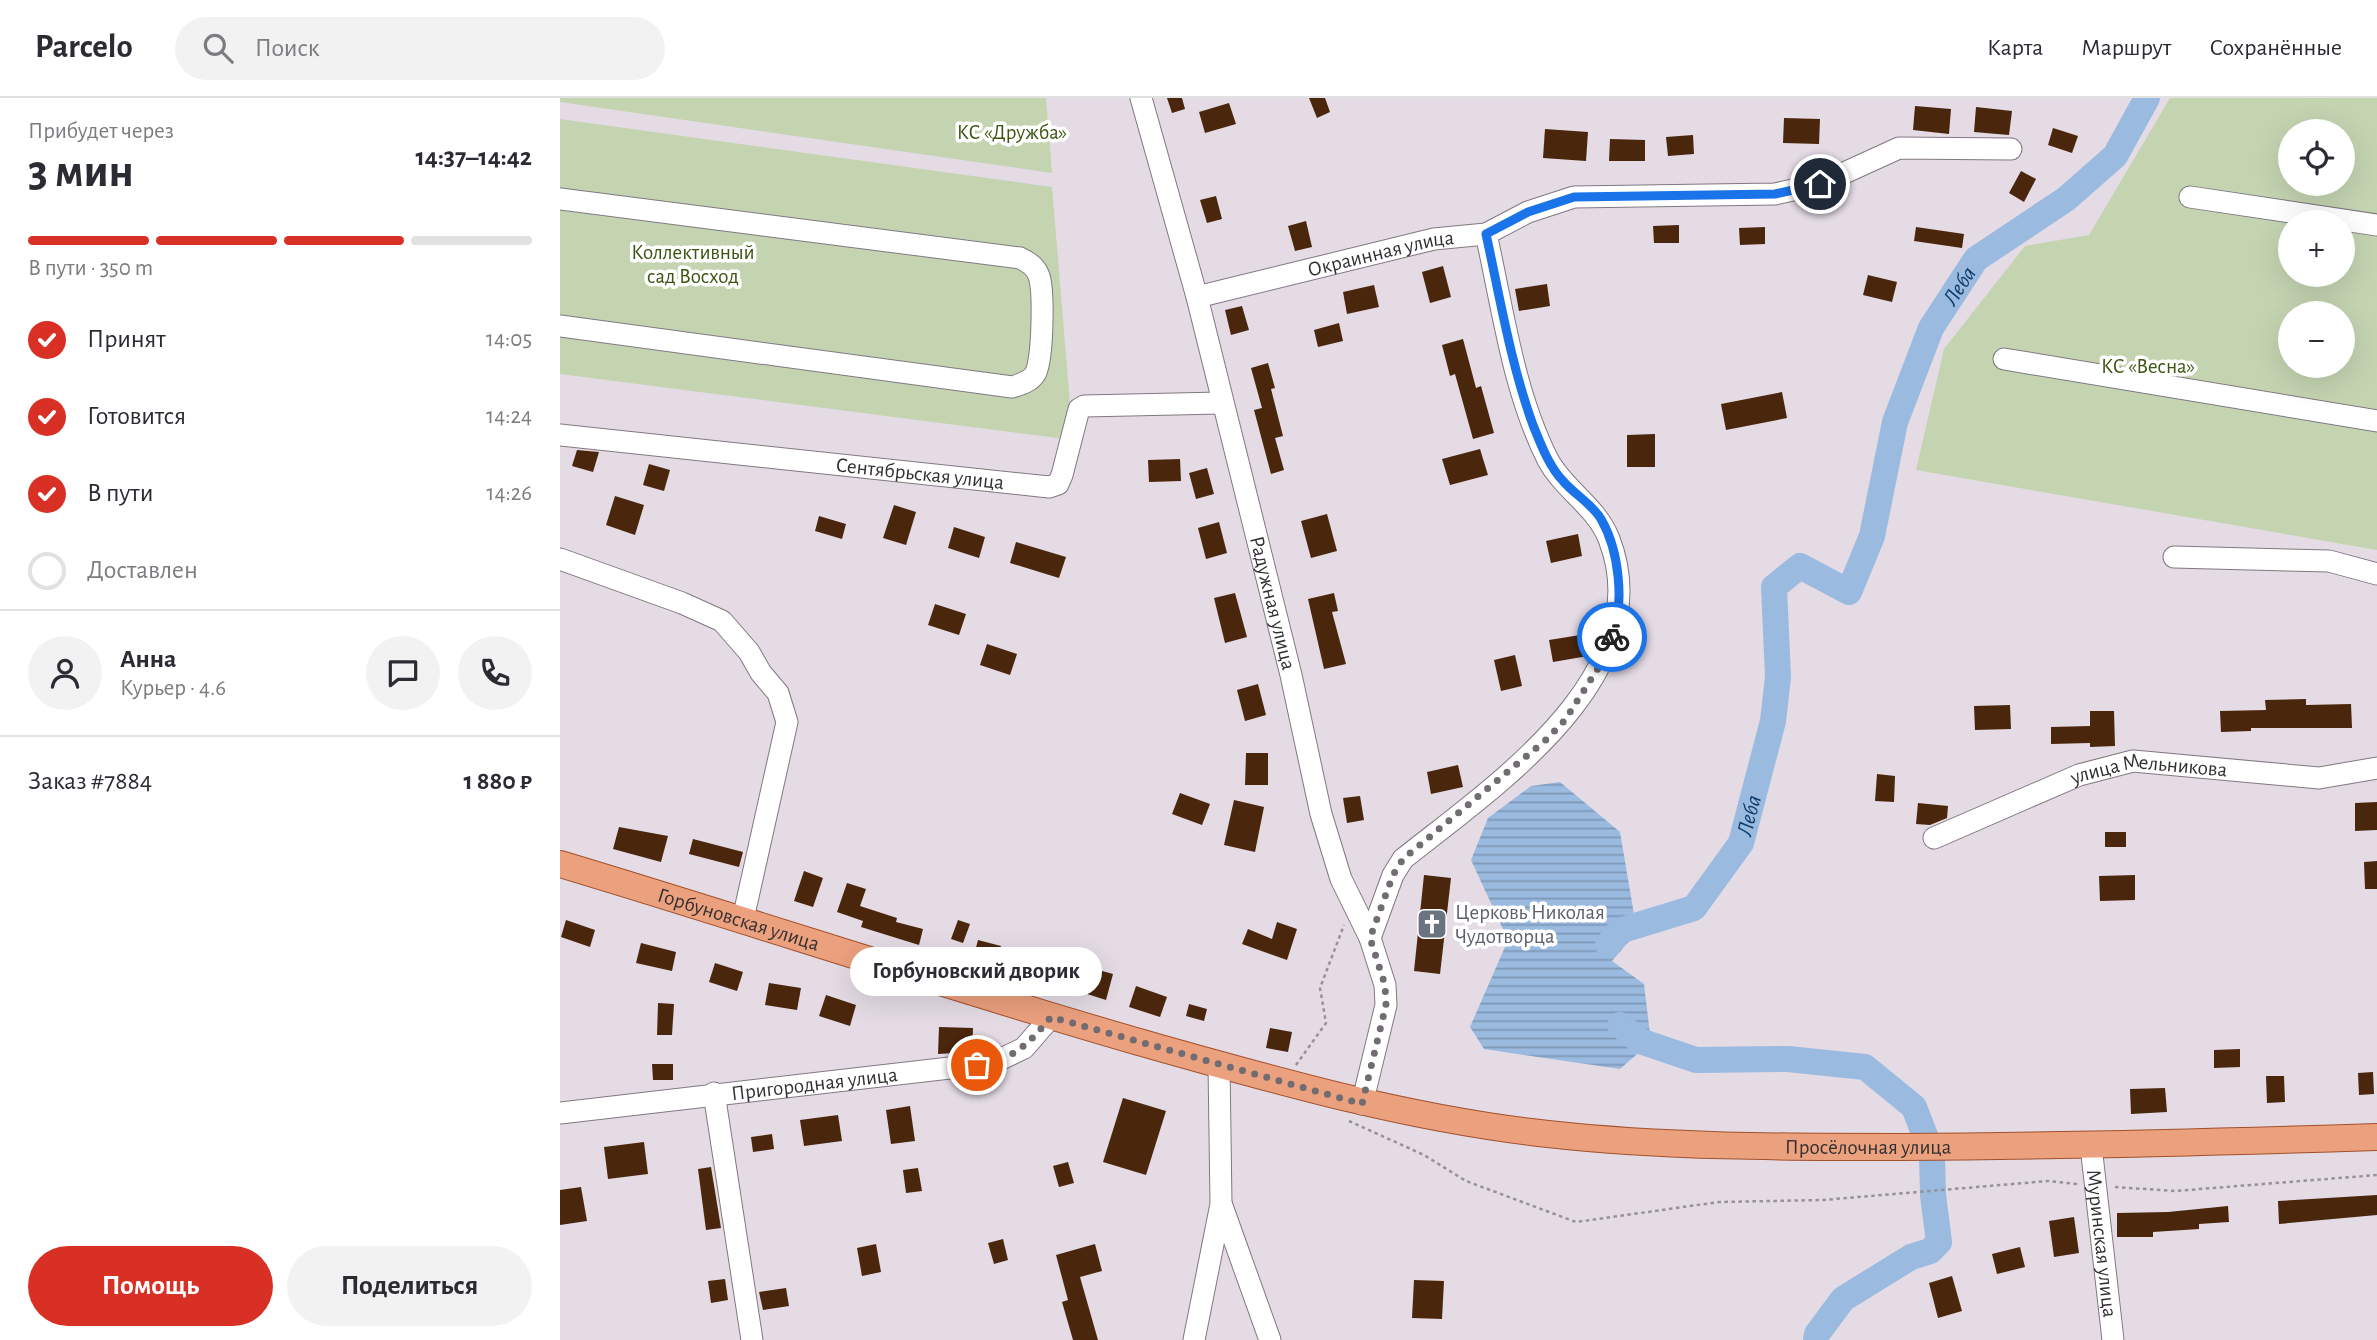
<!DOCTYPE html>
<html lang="ru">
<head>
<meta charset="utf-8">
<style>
  body { margin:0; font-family:"Alegreya Sans",sans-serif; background:#f2f2f3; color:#2b2b33; height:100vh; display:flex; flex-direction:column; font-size:26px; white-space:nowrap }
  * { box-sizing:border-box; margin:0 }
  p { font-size:23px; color:#7c7c81 }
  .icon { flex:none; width:38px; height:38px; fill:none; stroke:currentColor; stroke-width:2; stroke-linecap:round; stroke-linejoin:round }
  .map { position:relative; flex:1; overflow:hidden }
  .side { display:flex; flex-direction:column; background:#fff; width:560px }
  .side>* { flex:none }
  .tools { position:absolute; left:1718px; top:21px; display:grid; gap:14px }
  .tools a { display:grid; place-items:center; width:77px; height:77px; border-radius:50%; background:#fff; box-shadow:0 7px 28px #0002; font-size:35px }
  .pin { position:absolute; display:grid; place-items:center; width:60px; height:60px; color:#fff; margin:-30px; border:4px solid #fff; border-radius:50%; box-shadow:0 2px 7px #0007 }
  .courier { position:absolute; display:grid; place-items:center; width:70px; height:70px; margin:-35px; border:5px solid #1a73e8; border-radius:50%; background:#fff; color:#222; box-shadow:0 2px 9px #0007 }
  .bubble { position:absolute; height:49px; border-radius:24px; background:#fff; box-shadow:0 7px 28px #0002; font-size:23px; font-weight:600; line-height:49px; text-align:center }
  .headline em { font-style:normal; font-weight:600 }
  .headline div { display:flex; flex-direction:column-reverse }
  .headline { display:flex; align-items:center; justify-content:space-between; height:119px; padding:0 28px }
  h1 { font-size:46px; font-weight:600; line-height:52px }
  .bar { display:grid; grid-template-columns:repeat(4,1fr); gap:10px 7px; align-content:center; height:84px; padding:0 28px }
  .bar i { height:9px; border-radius:5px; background:#e1e1e2 }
  .bar .active { background:#d93025 }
  .bar p { grid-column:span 4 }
  .line { display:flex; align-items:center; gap:18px; padding:0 28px; border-top:2px solid #e1e1e2 }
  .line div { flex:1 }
  .round { display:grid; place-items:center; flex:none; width:74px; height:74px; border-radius:37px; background:#f2f2f3 }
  ol { padding:0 28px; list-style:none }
  li { display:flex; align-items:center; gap:21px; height:77px }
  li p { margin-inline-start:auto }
  li .icon { padding:7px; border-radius:50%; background:#d93025; color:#fff; stroke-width:4 }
  li:last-child { color:#7c7c81 }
  li i { width:38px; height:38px; border:4px solid #e1e1e2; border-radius:50% }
  .cta { display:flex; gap:14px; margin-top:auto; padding:14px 28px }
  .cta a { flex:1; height:80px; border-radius:42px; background:#d93025; color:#fff; font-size:28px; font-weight:600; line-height:80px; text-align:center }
  .cta a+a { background:#f2f2f3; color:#2b2b33 }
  header { display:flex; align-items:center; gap:42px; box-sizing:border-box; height:98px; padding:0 35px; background:#fff; border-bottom:2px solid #e1e1e2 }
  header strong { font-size:33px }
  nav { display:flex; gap:38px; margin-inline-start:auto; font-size:24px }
  .search { width:490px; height:63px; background:#f2f2f3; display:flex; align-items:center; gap:18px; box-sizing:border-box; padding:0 24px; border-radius:38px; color:#7c7c81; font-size:26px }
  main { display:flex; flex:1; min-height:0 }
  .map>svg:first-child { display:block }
</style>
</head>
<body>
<header>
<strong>Parcelo</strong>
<div class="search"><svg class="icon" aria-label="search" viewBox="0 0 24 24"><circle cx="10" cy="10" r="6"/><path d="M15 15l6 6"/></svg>Поиск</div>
<nav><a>Карта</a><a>Маршрут</a><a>Сохранённые</a></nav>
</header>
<main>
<section class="side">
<div class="headline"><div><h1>3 мин</h1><p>Прибудет через</p></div><em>14:37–14:42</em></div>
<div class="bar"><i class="active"></i><i class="active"></i><i class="active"></i><i></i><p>В пути · 350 m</p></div>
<ol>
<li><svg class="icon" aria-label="check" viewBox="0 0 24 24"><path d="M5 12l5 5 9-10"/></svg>Принят<p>14:05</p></li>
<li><svg class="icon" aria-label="check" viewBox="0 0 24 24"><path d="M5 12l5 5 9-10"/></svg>Готовится<p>14:24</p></li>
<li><svg class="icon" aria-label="check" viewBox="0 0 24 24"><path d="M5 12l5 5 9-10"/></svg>В пути<p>14:26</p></li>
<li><i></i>Доставлен</li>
</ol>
<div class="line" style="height:126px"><a class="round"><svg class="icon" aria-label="person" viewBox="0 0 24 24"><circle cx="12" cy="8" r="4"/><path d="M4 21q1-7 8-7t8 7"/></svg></a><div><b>Анна</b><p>Курьер · 4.6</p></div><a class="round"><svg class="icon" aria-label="chat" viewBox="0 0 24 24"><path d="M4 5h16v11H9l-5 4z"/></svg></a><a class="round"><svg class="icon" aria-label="phone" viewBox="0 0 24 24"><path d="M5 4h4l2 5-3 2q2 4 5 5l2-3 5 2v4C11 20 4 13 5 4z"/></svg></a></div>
<div class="line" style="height:91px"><div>Заказ #7884</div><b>1 880 ₽</b></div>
<div class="cta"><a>Помощь</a><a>Поделиться</a></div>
</section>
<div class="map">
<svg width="1817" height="1242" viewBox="0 0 1817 1242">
  <defs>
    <pattern id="water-rules" width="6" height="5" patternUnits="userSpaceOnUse" patternTransform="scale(1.75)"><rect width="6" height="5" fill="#9abae0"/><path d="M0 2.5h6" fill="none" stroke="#7e98b6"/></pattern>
  </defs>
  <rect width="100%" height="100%" fill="#e4dbe5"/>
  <g fill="#c4d4b1" fill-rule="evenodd">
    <path d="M0 0H486L492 75 0 4Z"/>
    <path d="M1610 0H1817V452L1356 372 1384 251 1465 148 1529 137ZM1731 33H1783V86H1731ZM1731 124H1783V177H1731ZM1731 215H1783V268H1731Z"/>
    <path d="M0 21 492 89 513 342 0 276Z"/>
  </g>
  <path fill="url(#water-rules)" d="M1000 684 1060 734 1077 834 1052 863 1084 886 1091 944 1060 971 924 951 910 929 948 842 911 762 928 720 971 688Z"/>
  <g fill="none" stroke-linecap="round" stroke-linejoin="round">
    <g stroke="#9abae0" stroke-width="26">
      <path id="s1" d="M1048 847 1059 833 1134 810 1181 745 1213 623 1218 579 1214 489 1240 468 1289 494 1312 438 1335 324 1371 230 1416 161 1506 101 1555 58 1587 0"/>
      <path d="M1060 927 1080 943 1136 962 1228 961 1305 969 1354 1009 1372 1056 1373 1097 1379 1144 1370 1153 1351 1159 1283 1201 1257 1236 1256 1242"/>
    </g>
  </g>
  <g fill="#4a260d">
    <path d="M607 0H622L625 11 612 15Z"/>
    <path d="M749 0H765L770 14 757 20Z"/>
    <path d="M669 5 676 26 645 35 639 14Z"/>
    <path d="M1355 8 1391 11 1389 36 1353 32Z"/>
    <path d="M1416 9 1452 13 1449 37 1414 34Z"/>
    <path d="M1224 20 1260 21 1259 46 1223 45Z"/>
    <path d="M1493 30 1518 38 1512 55 1488 47Z"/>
    <path d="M985 31 1028 34 1026 63 983 60Z"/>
    <path d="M1133 37 1134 56 1108 58 1106 39Z"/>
    <path d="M1050 41 1085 42V63H1049Z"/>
    <path d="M1461 73 1476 81 1464 104 1449 95Z"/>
    <path d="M656 98 662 121 647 125 640 102Z"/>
    <path d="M746 123 752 149 735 153 728 128Z"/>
    <path d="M1119 127V145H1094L1093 128Z"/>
    <path d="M1205 129V146L1180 147 1179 130Z"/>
    <path d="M1356 129 1404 136 1402 150 1354 143Z"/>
    <path d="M883 168 891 199 870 205 862 174Z"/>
    <path d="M1308 177 1337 184 1332 204 1303 197Z"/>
    <path d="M987 186 990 208 959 213 955 191Z"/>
    <path d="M814 187 819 209 787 216 783 194Z"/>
    <path d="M682 208 689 232 671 237 665 212Z"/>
    <path d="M779 225 783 243 758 249 754 232Z"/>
    <path d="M903 241 916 290 921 288 934 335 913 341 895 276 890 278 882 247Z"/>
    <path d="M708 265 715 290 711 291 723 338 715 340 724 372 711 376 694 312 702 310 691 270Z"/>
    <path d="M1222 294 1227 320 1166 332 1161 306Z"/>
    <path d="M1095 336V369H1067V337Z"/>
    <path d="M920 351 928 377 890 387 882 361Z"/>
    <path d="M17 352 39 354 33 374 12 368Z"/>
    <path d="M620 361 621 383 589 384 588 362Z"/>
    <path d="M89 366 110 372 104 393 83 387Z"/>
    <path d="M647 370 654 396 636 401 629 375Z"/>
    <path d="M55 398 84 407 75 437 46 427Z"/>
    <path d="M334 407 356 414 346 447 323 440Z"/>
    <path d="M767 416 777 453 751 460 741 423Z"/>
    <path d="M259 418 286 426 282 441 255 433Z"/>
    <path d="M659 424 667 455 646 461 638 430Z"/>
    <path d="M394 429 425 439 419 460 388 450Z"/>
    <path d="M1018 436 1022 458 991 465 986 443Z"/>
    <path d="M456 444 506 459 499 480 450 465Z"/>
    <path d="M675 495 687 539 665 545 654 500Z"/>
    <path d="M774 495 778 513 772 514 786 566 764 571 748 501Z"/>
    <path d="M375 506 406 516 399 537 368 527Z"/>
    <path d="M1039 534 1028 558 993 564 989 542Z"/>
    <path d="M427 546 457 556 450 577 420 567Z"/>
    <path d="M955 557 962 588 941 593 934 562Z"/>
    <path d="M698 586 706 617 685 623 677 592Z"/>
    <path d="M1746 601V607L1791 606 1792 630H1691V633L1661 634 1660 613 1706 612 1705 602Z"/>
    <path d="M1450 607 1451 631 1415 632 1414 608Z"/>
    <path d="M1530 613H1554L1555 648 1530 649V645L1491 646V629L1530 628Z"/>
    <path d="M686 655H708V687H685Z"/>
    <path d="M898 667 903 689 871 696 867 674Z"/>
    <path d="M1317 676 1335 678 1334 704 1315 703Z"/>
    <path d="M620 695 650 706 642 727 612 716Z"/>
    <path d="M800 698 804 722 787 725 783 700Z"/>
    <path d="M674 702 704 709 695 754 664 747Z"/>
    <path d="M1817 704V732L1795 733V705Z"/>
    <path d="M1358 705 1388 708 1387 720 1370 727 1356 726Z"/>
    <path d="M59 729 108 738 101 764 53 751Z"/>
    <rect x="1545" y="734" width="21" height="15"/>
    <path d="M133 741 183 754 179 769 129 756Z"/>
    <path d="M1817 763V791H1805L1804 764Z"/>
    <path d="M244 773 263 780 253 809 234 803Z"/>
    <path d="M864 777 891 780 880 876 854 873Z"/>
    <path d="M1575 777V802L1540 803 1539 778Z"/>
    <path d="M287 785 306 791 300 808 337 820 336 824 363 831 359 847 301 829 303 823 277 814Z"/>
    <path d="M6 822 35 832 30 849 1 839Z"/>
    <path d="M398 822 410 826 403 845 391 841Z"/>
    <path d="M717 824 737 831 727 862 682 846 688 831 712 841Z"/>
    <path d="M418 842 441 848 437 863 414 857Z"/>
    <path d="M81 845 116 854 112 873 76 865Z"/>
    <path d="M485 862 512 870 513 865 553 876 546 902 480 881Z"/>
    <path d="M155 865 183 874 177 893 149 884Z"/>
    <path d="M209 885 241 890 237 912 205 907Z"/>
    <path d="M576 888 607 899 600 919 569 909Z"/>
    <path d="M266 897 296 907 290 928 259 918Z"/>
    <path d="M98 905 114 906 112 937H97Z"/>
    <path d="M629 906 647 911 644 923 626 918Z"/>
    <path d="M379 929 413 930 412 954 378 956Z"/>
    <path d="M710 930 732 934 728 954 706 950Z"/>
    <path d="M1680 951V969L1654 970V952Z"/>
    <path d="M92 966H113V982H93Z"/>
    <path d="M1813 974 1814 996 1799 997 1798 975Z"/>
    <path d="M1706 978H1724L1725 1004 1707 1005Z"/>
    <path d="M1605 990 1607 1014 1571 1016 1570 991Z"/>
    <path d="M563 1000 606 1013 586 1077 543 1064Z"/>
    <path d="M350 1008 355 1043 331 1046 326 1012Z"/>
    <path d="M278 1017 282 1043 244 1048 240 1022Z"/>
    <path d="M212 1036 214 1051 193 1054 191 1039Z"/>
    <path d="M84 1044 88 1076 48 1081 44 1049Z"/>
    <path d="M508 1064 514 1085 499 1089 493 1068Z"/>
    <path d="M151 1069 161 1130 146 1132 138 1071Z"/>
    <path d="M358 1070 362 1093 346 1095 343 1072Z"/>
    <path d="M21 1089 27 1123 0 1127V1092Z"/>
    <path d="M1817 1097V1117L1719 1126 1718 1103Z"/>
    <path d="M1668 1108 1669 1124 1639 1126V1131L1593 1134V1139H1557V1115L1608 1114Z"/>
    <path d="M1514 1119 1519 1155 1494 1159 1489 1123Z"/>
    <path d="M443 1141 448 1162 434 1166 428 1145Z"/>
    <path d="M316 1146 321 1174 302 1178 297 1150Z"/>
    <path d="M535 1146 542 1173 520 1179 538 1242H513L502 1204 508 1202 496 1157Z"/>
    <path d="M1460 1149 1465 1169 1437 1176 1432 1156Z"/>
    <path d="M1392 1178 1402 1213 1378 1220 1369 1185Z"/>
    <path d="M165 1181 168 1202 151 1205 148 1183Z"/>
    <path d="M854 1182 884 1183 882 1221 852 1220Z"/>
    <path d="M226 1190 229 1208 203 1212 199 1194Z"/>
  </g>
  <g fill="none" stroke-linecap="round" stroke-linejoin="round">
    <g stroke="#817881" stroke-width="23">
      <g id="minor">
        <path id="s2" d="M581 0 637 199 731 577 761 716 781 781 810 840 825 887 826 907 802 1006"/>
        <path d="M1630 99 1817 127"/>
        <path d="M0 101 460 160C469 164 476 169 479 178 484 193 483 264 475 276 470 284 461 286 452 289L0 228"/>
        <path id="s3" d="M637 199 874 141 926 136 968 114 1014 99 1215 96 1260 86 1339 50 1451 51"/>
        <path d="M1444 261 1817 323"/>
        <path id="s4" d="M0 337 489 389 498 386 502 377 519 311 524 308 661 305"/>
        <path d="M1614 459 1769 463 1817 476"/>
        <path d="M0 461 122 505 162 523 189 554 201 575 218 595 227 624 183 821"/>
        <path id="s5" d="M1374 740 1519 677 1573 663 1759 680 1817 670"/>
        <path d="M810 840 833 777 843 761C933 689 1102 577 1049 441 1036 408 1004 392 988 362 953 293 943 211 926 136"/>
        <path d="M154 995 192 1242"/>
        <path id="s6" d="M0 1015 433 965 464 950 491 919"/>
        <path id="s7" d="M1531 1048 1553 1242"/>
        <path d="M662 1108 710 1242"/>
        <path d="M634 1242 661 1106 659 967"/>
      </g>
    </g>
    <g stroke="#a2502c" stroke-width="28">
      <g id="major">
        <path id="s8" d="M0 766C193 824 385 888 579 944 714 982 848 1021 988 1036 1105 1049 1224 1049 1342 1049 1500 1048 1658 1044 1817 1039"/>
      </g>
    </g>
    <g stroke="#979198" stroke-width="2.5" stroke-dasharray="3.5 3.5" stroke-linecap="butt">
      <path d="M736 967 766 925 760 890 784 827"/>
      <path d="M789 1023 864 1057 906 1083 1016 1124 1159 1104 1263 1102 1488 1083 1517 1086"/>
      <path d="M1555 1089 1615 1093 1817 1077"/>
    </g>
    <use href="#minor" stroke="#fff" stroke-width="21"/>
    <use href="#major" stroke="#eba07e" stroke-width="26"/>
  </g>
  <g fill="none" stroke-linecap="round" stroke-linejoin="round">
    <path stroke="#716c71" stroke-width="7" stroke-dasharray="0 12.6" d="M417 967C453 963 469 945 491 919L802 1006 826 907 825 887 810 840 833 777 843 761 987 641 1005 622 1042 564 1052 539"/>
    <path stroke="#1a73e8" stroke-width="9" d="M1052 539C1065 505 1059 452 1041 421 1032 406 1014 396 1003 383 989 368 981 347 973 327 951 267 940 200 926 136L968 114 1014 99 1215 96 1260 86"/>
  </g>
  <defs>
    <g id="church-square" transform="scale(1.575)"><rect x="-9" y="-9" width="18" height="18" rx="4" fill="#6b7280" stroke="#fff"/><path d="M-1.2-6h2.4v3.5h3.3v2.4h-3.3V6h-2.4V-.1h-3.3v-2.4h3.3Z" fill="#fff"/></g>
  </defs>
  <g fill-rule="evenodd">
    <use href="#church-square" x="872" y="826"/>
  </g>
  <g text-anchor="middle" stroke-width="7" stroke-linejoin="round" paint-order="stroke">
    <g font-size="21" fill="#3d5513" stroke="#fff">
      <text x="452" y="41">КС «Дружба»</text>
      <text x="133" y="161">Коллективный<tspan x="133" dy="24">сад Восход</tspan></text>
      <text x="1588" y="275">КС «Весна»</text>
    </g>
    <g font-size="21" fill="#333033" stroke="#fff">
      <text dy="7" stroke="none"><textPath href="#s3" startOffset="189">Окраинная улица</textPath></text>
      <text dy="7" stroke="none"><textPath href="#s4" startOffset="362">Сентябрьская улица</textPath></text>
      <text dy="7" stroke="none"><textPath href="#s2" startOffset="522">Радужная улица</textPath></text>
      <text dy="7" stroke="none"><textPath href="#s5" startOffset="229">улица Мельникова</textPath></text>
      <text dy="7" stroke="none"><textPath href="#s8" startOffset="187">Горбуновская улица</textPath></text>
      <text dy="7" stroke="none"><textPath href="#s6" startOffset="256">Пригородная улица</textPath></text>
      <text dy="7" stroke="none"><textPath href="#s8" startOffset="1346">Просёлочная улица</textPath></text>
      <text dy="7" stroke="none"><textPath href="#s7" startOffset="98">Муринская улица</textPath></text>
    </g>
    <g font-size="21" fill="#5b616d" stroke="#fff" text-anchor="start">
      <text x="895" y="821">Церковь Николая<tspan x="895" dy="24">Чудотворца</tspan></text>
    </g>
    <g font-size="23" font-style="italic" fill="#0e3c6b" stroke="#fff">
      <text dy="8" stroke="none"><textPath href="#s1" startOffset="854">Леба</textPath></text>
      <text dy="8" stroke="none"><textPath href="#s1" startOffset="205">Леба</textPath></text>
    </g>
  </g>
</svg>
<div class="tools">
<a><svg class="icon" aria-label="locate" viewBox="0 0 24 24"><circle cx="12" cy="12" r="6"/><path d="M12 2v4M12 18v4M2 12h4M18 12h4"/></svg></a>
<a>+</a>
<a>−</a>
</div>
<div class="pin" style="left:417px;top:967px;background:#ea580c"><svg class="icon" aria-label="bag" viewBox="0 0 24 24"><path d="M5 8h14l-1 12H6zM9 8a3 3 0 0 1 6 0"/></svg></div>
<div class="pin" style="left:1260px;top:86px;background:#1f2937"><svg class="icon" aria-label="home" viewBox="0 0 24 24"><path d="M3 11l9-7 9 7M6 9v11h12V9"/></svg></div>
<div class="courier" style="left:1052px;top:539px"><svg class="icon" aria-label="bike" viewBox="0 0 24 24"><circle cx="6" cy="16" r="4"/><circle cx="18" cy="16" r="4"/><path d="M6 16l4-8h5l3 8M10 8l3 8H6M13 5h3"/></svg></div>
<div class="bubble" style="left:290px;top:849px;width:252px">Горбуновский дворик</div>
</div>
</main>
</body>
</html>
